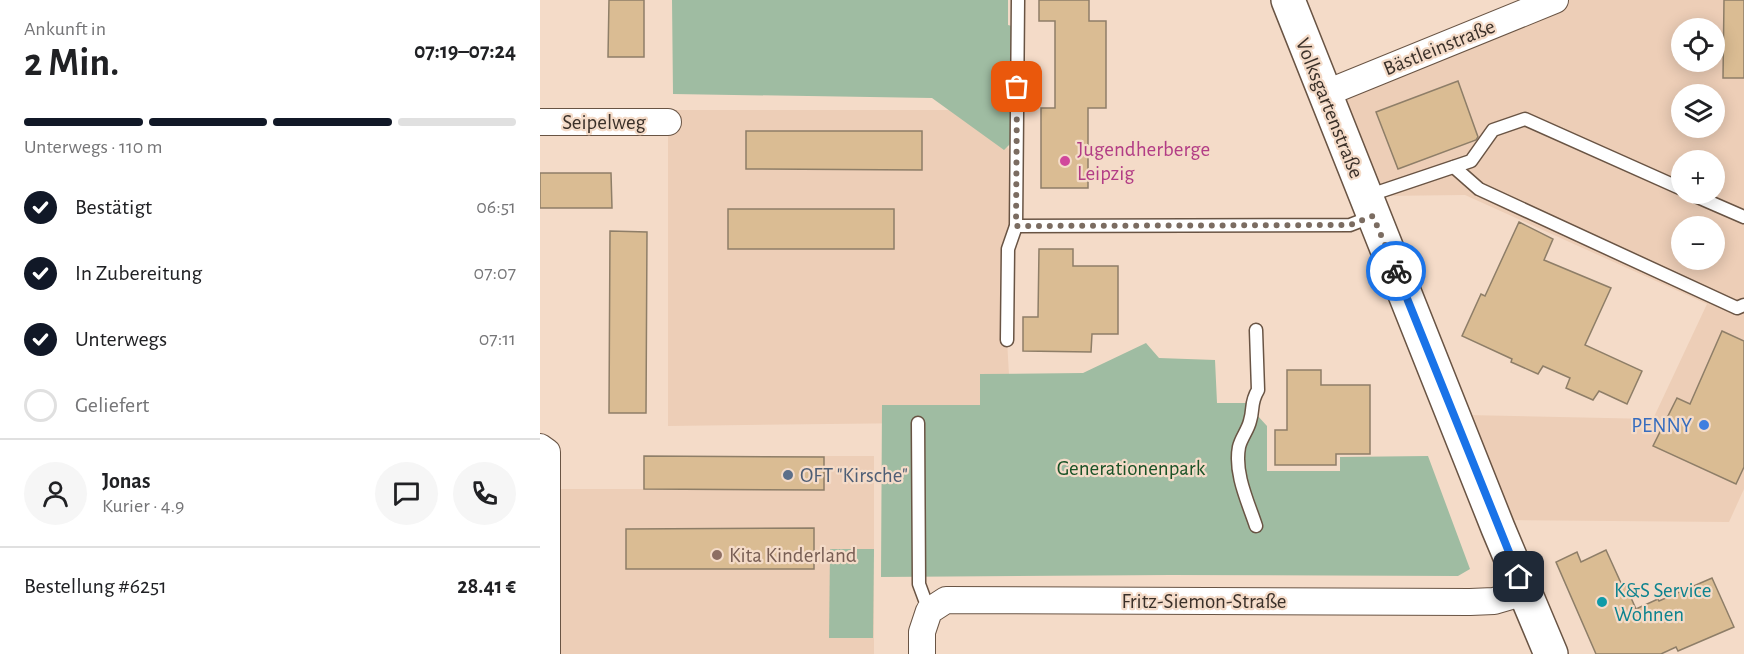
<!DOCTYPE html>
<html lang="de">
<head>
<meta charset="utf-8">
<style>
  body { margin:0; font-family:"Alegreya Sans",sans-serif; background:#f6f6f6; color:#202124; height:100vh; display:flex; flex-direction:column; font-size:22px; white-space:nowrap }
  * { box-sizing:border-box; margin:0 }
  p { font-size:20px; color:#757577 }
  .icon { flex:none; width:33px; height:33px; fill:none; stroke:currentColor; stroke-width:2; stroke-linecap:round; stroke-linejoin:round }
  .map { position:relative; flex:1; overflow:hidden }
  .details { display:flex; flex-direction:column; background:#fff; width:540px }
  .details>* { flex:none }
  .controls { position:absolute; left:1131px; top:18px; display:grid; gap:12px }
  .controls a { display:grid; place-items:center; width:54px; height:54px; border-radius:50%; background:#fff; box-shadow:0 3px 15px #0003; font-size:30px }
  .pin { position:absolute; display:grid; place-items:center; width:51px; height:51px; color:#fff; margin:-26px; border-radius:12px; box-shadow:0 3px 9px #0006 }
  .courier { position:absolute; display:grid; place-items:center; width:60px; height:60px; margin:-30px; border:4px solid #1a73e8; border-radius:50%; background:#fff; color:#222; box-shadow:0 2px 8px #0007 }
  .overview em { font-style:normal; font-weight:600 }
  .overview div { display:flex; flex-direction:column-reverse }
  .overview { display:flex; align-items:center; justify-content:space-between; height:102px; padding:0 24px }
  h1 { font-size:39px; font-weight:600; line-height:45px }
  .bar { display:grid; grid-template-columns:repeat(4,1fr); gap:9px 6px; align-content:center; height:72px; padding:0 24px }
  .bar i { height:8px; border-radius:4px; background:#e0e0e0 }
  .bar .selected { background:#111827 }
  .bar p { grid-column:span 4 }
  .line { display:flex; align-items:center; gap:15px; padding:0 24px; border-top:2px solid #e0e0e0 }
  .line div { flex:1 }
  .round { display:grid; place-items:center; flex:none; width:63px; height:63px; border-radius:32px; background:#f6f6f6 }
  ol { padding:0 24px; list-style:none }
  li { display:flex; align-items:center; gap:18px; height:66px }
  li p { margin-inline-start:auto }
  li .icon { padding:6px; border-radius:50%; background:#111827; color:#fff; stroke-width:4 }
  li:last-child { color:#757577 }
  li i { width:33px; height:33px; border:3px solid #e0e0e0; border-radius:50% }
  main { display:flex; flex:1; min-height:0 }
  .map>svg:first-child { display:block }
</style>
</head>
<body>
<main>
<section class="details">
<div class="overview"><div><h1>2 Min.</h1><p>Ankunft in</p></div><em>07:19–07:24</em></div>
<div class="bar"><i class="selected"></i><i class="selected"></i><i class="selected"></i><i></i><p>Unterwegs · 110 m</p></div>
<ol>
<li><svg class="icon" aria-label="check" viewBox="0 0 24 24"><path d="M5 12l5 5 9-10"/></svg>Bestätigt<p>06:51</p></li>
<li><svg class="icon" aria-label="check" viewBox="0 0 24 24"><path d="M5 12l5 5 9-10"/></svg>In Zubereitung<p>07:07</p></li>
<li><svg class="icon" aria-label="check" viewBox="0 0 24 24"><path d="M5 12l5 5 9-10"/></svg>Unterwegs<p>07:11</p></li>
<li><i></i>Geliefert</li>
</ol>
<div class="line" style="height:108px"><a class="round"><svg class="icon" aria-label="person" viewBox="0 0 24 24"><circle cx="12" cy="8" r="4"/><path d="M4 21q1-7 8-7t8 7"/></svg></a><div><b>Jonas</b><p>Kurier · 4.9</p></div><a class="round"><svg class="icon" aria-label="chat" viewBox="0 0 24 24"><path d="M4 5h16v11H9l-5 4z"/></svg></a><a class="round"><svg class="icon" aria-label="phone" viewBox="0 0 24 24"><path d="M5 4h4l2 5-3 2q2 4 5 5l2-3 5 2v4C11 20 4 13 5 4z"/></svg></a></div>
<div class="line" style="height:78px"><div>Bestellung #6251</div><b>28.41 €</b></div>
</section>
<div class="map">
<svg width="1204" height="654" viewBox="0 0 1204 654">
  <rect width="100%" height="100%" fill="#f4dbc8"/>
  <g fill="#edceb7" fill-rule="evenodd">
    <path d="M993 0H1204V489L1189 522 968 520 926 415 1113 419 1167 304 925 195 839 196 789 83ZM1142 28H1174V62H1142ZM1142 94H1174V128H1142ZM1142 160H1174V194H1142ZM1142 226H1174V260H1142Z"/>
    <path d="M132 110H430L453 129 476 158 468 249 467 340 469 375 479 411 378 423 128 426V122Z"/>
    <path d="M104 456H334V654H21V489H103Z"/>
  </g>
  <g fill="#9fbca2">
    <path d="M132 0H468V25L472 26 471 143 464 150 392 98 133 94Z"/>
    <path d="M606 343 619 358 675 360 677 403H706L727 426V471H800V457L888 456 930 569 918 576 630 575 341 577 342 405H440V374L543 373Z"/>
    <path d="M290 549H334L333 638H289Z"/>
  </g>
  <g fill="#dabc93" stroke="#8e7e68" stroke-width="1.5">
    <path d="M69 0H104V57H68Z"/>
    <path d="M499 0H549V21H566V108H548V188H501V108H515V21H499Z"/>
    <path d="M1184 0H1204V78H1183Z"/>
    <path d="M918 81 938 137 936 140 858 169 836 112Z"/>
    <path d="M206 131H382V170L206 169Z"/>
    <path d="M0 173H71L72 208H0Z"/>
    <rect x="188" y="209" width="166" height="40"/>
    <path d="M979 222 1013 239 1004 260 1071 288 1045 345 1102 371 1087 404 1059 391 1053 400 1026 388 1030 378 1003 366 998 374 971 362 972 359 922 336 941 294 945 296Z"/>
    <path d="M70 231 107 232 106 413H69Z"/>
    <path d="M499 249H533V266H578V334H552L551 352 483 351V317H498Z"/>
    <path d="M1182 331 1204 341V467L1196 484 1113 446 1137 398 1150 404Z"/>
    <path d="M747 370H781V385H830V454H796V465H735V430H747Z"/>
    <path d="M104 456 284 457V490L104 489Z"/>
    <path d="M274 528V569H86V529Z"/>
    <path d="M1066 550 1081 583 1084 582 1096 609 1118 599 1119 601 1172 578 1194 627 1138 651 1136 647 1121 654H1056L1016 562 1037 552 1041 562Z"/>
  </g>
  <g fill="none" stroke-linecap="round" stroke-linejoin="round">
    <g stroke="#695444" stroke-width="15">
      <g id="service">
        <path d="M914 167 939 189 1197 308 1204 305"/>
        <path d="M1151 194 1204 217"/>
        <path d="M827 196 931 161 953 130 985 119 1142 189"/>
        <path d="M476 226 810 225 833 216"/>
        <path d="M467 340 468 249 476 226 478 0"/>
        <path d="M378 423 379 584 389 611"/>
        <path d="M716 526C708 502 694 473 699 447 701 438 708 430 710 421 714 408 710 403 718 390L716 330"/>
      </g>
    </g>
    <g stroke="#695444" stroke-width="28">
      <g id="minor">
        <path d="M784 94 1015 0"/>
        <path d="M0 122H128"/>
        <path d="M0 447 7 452V654"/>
        <path d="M382 654V632L389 611 406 600 930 602 954 601 985 592"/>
      </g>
    </g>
    <g stroke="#695444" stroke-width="36">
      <path id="secondary" d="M748 0 958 528 1011 654"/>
    </g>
    <use href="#service" stroke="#fff" stroke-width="12"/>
    <use href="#minor" stroke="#fff" stroke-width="26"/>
    <use href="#secondary" stroke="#fff" stroke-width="33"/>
  </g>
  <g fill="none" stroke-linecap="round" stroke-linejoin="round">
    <path stroke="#7b6c61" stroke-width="6" stroke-dasharray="0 10.8" d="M477 87 476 226 810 225 833 216 856 271"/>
    <path stroke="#1a73e8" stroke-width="8" d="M856 271 979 577"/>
  </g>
  <circle fill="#d1479c" stroke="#f4dbc8" stroke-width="2" cx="525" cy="161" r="6"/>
  <circle fill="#3f7fe0" stroke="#f4dbc8" stroke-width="2" cx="1164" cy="425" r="6"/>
  <circle fill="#5c6f8a" stroke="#f4dbc8" stroke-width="2" cx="248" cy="475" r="6"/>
  <circle fill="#8d6e63" stroke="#f4dbc8" stroke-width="2" cx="177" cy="555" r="6"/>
  <circle fill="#0f9aa8" stroke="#f4dbc8" stroke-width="2" cx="1062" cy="602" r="6"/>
  <g text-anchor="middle" stroke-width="4.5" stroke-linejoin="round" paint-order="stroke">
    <g font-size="21" fill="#3a3029" stroke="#f4dbc8">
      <text transform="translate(899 47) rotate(-22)" y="7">Bästleinstraße</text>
      <text transform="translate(790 108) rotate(68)" y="7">Volksgartenstraße</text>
      <text x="64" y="129">Seipelweg</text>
      <text x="664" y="608">Fritz-Siemon-Straße</text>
    </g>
    <g font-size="21" fill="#b23c85" stroke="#f4dbc8" text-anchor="start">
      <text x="537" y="156">Jugendherberge<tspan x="537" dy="24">Leipzig</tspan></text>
    </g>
    <g font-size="21" fill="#366cbe" stroke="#f4dbc8" text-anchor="end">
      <text x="1152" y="432">PENNY</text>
    </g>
    <g font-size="21" fill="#195226" stroke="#f4dbc8">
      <text x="591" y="475">Generationenpark</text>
    </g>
    <g font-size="21" fill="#4e5e75" stroke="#f4dbc8" text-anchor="start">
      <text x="260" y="482">OFT "Kirsche"</text>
    </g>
    <g font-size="21" fill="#785e54" stroke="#f4dbc8" text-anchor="start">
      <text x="189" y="562">Kita Kinderland</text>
    </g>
    <g font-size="21" fill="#0d838f" stroke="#f4dbc8" text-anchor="start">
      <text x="1074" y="597">K&amp;S Service<tspan x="1074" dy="24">Wohnen</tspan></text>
    </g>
  </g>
</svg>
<div class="controls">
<a><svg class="icon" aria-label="locate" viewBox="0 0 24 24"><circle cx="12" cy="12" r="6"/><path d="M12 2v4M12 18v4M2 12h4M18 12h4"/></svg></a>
<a><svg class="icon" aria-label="layers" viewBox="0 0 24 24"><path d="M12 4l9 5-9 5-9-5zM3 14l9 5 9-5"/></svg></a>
<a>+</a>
<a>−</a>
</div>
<div class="pin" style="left:477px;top:87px;background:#ea580c"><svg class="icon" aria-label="bag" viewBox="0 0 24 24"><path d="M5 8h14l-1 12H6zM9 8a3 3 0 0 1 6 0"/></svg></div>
<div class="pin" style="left:979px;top:577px;background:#1f2937"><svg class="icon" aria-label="home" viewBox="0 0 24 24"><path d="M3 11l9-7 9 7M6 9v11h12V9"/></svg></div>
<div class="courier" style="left:856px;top:271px"><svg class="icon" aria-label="bike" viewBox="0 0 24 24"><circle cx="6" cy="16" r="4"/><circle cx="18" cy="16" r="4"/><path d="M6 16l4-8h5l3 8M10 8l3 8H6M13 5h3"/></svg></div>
</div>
</main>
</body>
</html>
